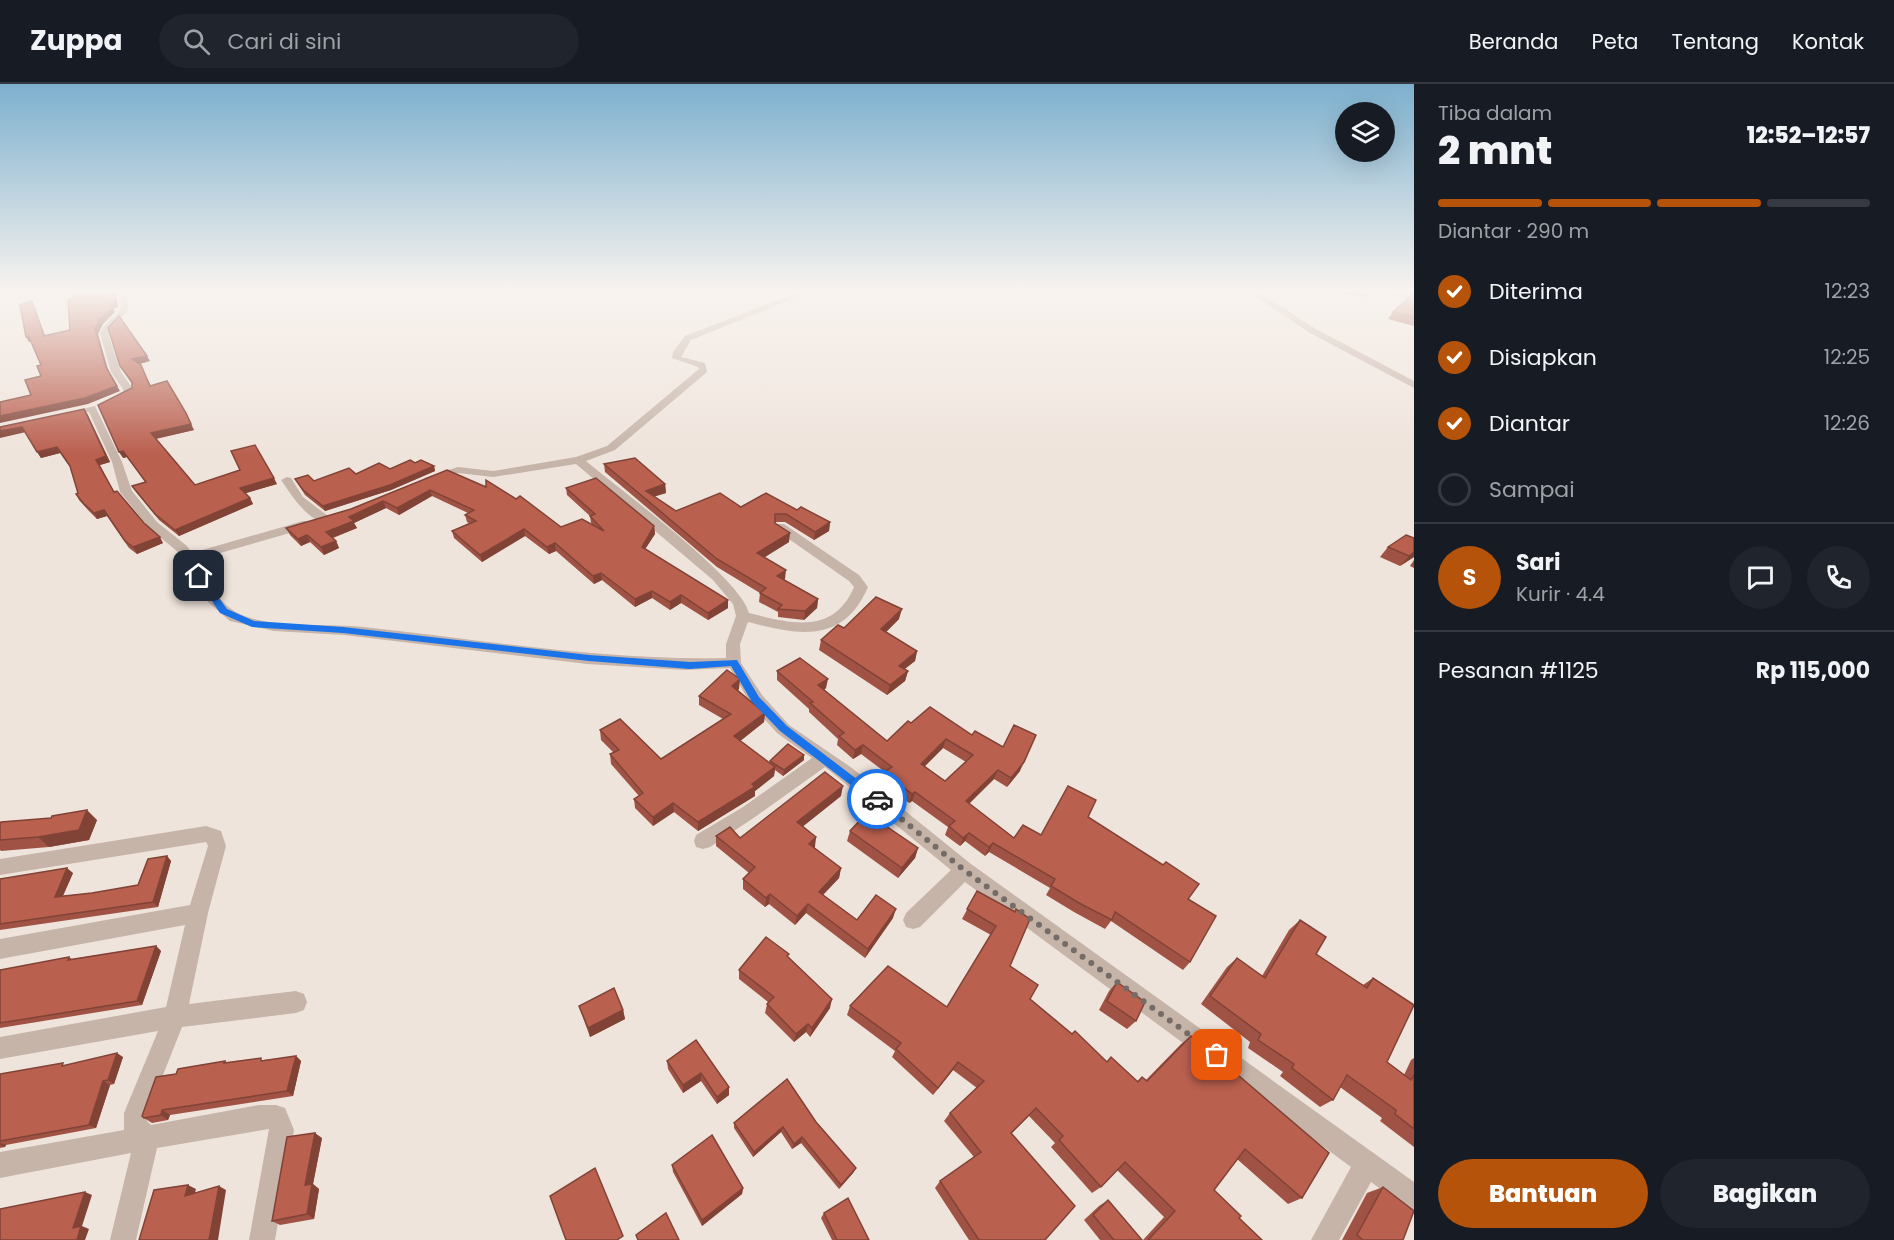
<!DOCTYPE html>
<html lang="id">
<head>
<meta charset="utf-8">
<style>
  body { margin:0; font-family:Poppins,sans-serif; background:#20242c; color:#f1f3f6; height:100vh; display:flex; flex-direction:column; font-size:22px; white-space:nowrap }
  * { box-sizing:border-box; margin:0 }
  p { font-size:20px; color:#9ea1a6 }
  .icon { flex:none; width:33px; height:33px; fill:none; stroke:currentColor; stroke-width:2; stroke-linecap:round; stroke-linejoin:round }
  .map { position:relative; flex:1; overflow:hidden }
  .panel { display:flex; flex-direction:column; background:#171b24; width:480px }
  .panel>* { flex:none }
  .fabs { position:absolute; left:1335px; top:18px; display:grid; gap:12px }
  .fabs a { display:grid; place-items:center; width:60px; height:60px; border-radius:50%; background:#171b24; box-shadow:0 6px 24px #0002; font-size:30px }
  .pin { position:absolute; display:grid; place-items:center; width:51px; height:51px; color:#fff; margin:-26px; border-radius:12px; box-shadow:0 3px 9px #0006 }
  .courier { position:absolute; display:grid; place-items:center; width:60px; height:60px; margin:-30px; border:4px solid #1a73e8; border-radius:50%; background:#fff; color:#222; box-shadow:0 2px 8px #0007 }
  .summary em { font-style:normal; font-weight:800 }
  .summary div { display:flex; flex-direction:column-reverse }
  .summary { display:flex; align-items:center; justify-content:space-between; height:102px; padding:0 24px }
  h1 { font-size:39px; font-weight:800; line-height:45px }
  .bar { display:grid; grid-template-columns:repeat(4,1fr); gap:9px 6px; align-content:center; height:72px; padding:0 24px }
  .bar i { height:8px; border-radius:4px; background:#363941 }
  .bar .current { background:#b45309 }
  .bar p { grid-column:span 4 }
  .line { display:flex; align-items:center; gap:15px; padding:0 24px; border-top:2px solid #363941 }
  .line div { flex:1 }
  .round { display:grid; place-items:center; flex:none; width:63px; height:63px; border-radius:32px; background:#20242c }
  ol { padding:0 24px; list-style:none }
  li { display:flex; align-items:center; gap:18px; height:66px }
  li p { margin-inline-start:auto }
  li .icon { padding:6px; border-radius:50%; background:#b45309; color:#fff; stroke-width:4 }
  li:last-child { color:#9ea1a6 }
  li i { width:33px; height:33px; border:3px solid #363941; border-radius:50% }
  .cta { display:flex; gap:12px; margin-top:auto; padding:12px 24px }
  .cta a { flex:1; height:69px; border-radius:36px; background:#b45309; color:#fff; font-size:24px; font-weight:800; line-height:69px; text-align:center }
  .cta a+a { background:#20242c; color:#f1f3f6 }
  header { display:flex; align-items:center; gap:36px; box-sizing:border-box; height:84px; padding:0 30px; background:#171b24; border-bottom:2px solid #363941 }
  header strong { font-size:28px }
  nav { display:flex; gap:33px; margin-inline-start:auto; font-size:21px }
  .search { width:420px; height:54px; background:#20242c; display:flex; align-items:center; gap:15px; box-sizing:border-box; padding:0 21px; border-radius:33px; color:#9ea1a6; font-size:22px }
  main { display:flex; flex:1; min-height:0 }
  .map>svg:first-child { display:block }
</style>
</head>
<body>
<header>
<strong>Zuppa</strong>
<div class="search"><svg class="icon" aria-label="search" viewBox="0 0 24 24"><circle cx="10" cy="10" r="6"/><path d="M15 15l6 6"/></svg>Cari di sini</div>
<nav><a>Beranda</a><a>Peta</a><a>Tentang</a><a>Kontak</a></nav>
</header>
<main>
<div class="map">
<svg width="1414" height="1156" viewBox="0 0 1414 1156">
  <rect width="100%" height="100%" fill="#efe4dc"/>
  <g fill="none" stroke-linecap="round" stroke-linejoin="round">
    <g fill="#c6b4a9" fill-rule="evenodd">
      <path d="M117 208H125C136 233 118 230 108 249L121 288 133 305V309L112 320 109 319V315L123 308V305L111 288 100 249 105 241 120 227 121 217Z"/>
      <path d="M799 208H810L691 256 681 273 705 279 707 288 615 366 586 377C619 405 741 494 749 529 790 539 833 552 854 503L849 497 776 446V440H784L859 491 868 503C843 561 797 551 748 538L740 560 741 579 762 611 789 641 852 684 971 780 1414 1098V1127L1405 1123 1371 1098 1339 1156H1311L1351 1083 965 798 920 843 913 845 906 843 903 836 906 829 951 786 825 683 755 733 710 763 703 765 696 763 694 757 696 751 743 723 812 674 777 649 750 619 730 584 685 586 587 580 344 551 274 547 230 537 209 519 178 468 149 444 120 408 112 378 89 328 66 333 61 330 95 322 122 378 132 407 157 438 187 462 192 469 303 437H311V443L196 476C208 496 219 522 242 531 276 545 326 539 364 543 485 556 604 577 726 574V560L736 532 733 520 713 496 576 380 493 393 458 389 430 397 424 394 458 383 493 387 576 373 607 362 699 285 698 283 672 274 673 268 685 252Z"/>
      <path d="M1249 208H1258L1316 245 1414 297V304L1310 249Z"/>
      <path d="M1382 208 1414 212V216L1383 210Z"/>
      <path d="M287 393 291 394 303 413 328 432V438C310 441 290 409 281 396Z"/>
      <path d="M206 742 221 747 226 762 208 829 189 920 296 907 304 910 307 918 304 926 296 929 182 943 148 1029 147 1037 151 1041 259 1021H276L285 1024 294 1046 275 1156H249L269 1045 157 1064 136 1156H110L131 1069 0 1094V1068L124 1046V1029L158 947 0 975V953L166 923 185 841 0 875V855L190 821 208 762 206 758 0 791V775Z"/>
    </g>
  </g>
  <g fill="#a05344" fill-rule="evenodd">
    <path d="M1339 208H1372L1363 213Z"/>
    <path d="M1405 208H1414V242L1388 235 1393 228 1413 210Z"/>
    <path d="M150 277 139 280 151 302 194 346 156 355 195 401 277 400 245 409 250 414 253 420 179 452 159 436 136 408 132 402 145 398 127 373 123 374 132 304V300L120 282Z"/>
    <path d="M84 325 110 378 100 381 114 408 163 459 137 470 129 464 107 432 97 435 88 426 79 416 76 410 78 409 70 383 60 369 41 374 26 349Z"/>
    <path d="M415 379 434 382 435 387 391 406 325 427 305 411 295 395 314 397 390 385Z"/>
    <path d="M604 380 665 400 666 409 654 412 676 427 741 423 797 426 830 438 829 447 814 456 785 438H775L789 458 764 473 785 495 783 496 818 515 817 524 804 536 778 533V528L759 518 760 509 717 483 605 388Z"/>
    <path d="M447 386 561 443 593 441 591 439 590 432 567 411 566 404 654 442 655 450 645 465 728 516V524L708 536 681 519 670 526 652 514 635 523 602 496 594 500 556 467 549 470 525 452 482 478 454 454 452 447 469 439 467 438 465 431 468 429 432 412 399 431 386 424 354 439 357 444 333 454 336 457 339 464 324 471 310 458 301 462 290 451 286 444 351 425Z"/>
    <path d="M1414 454V473L1400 482 1380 473 1388 463Z"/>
    <path d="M1414 476V484L1410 482Z"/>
    <path d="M899 535 886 548 917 567 915 577 904 585 908 587 905 597 887 611 819 566 821 556 844 544Z"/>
    <path d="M777 587 826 604 824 606 887 657 911 639 1020 687 1007 703 994 695 969 719 1014 754 1041 751 1088 733 1188 815 1190 878 1183 886 1111 837 1105 845 1074 828 1046 811 1050 804 989 768 985 772 965 757 960 762 945 751 948 743 912 717 909 719 882 697 885 688 861 670 853 675 837 661 838 655 809 628V625L777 596ZM943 664 966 678 945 697 925 682Z"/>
    <path d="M739 605 738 606 765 629 764 638 740 657 769 679 770 677 804 671V676L783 692 775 686 774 692 755 707V712L698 747 674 728 653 742 635 724 634 715 639 712 611 680 610 670 614 669 601 656 600 646 661 675 723 635 699 621V612Z"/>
    <path d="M841 712 803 742 816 753 814 763 841 784 839 794 823 811 857 836 893 834 865 874 806 829 795 841 769 820 765 823 743 805V795L749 789 716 762V752L740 754Z"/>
    <path d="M97 736 89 756 49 763 1 767 0 766V740Z"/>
    <path d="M850 747 918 764 915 774 898 794 847 757Z"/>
    <path d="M167 772 171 777 158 823 0 846V795L73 789 63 812 92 809 138 801Z"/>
    <path d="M977 807 1015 827 1010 882 1030 915 1107 978 1111 973 1137 997 1142 993 1146 996 1181 960 1191 952 1224 979 1302 1114 1288 1120 1237 1075 1214 1106 1239 1134 1262 1156H1143L1164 1133 1117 1086 1101 1103 1092 1109 1051 1063 1055 1059 1029 1032 1011 1050 1045 1156H969L935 1104 940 1097 974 1073 944 1037 950 1029 977 1004 953 986 933 1011 892 973 895 967 847 931 850 922 947 923 991 851 962 835Z"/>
    <path d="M1300 836 1316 870 1363 901 1373 894 1387 978 1404 991 1411 976 1414 974V1063L1380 1037 1382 1034 1340 1003 1333 1016 1320 1023 1280 992 1283 988 1248 964 1250 958 1201 920 1227 883 1237 874 1262 892 1289 846Z"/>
    <path d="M156 862 161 867 142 921 0 944V886L69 873 72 875Z"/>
    <path d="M788 873 830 924 810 953 806 948 794 958 765 929 767 920 768 918 739 895V886Z"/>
    <path d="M1117 898 1136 937 1127 945 1099 926 1109 907Z"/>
    <path d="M579 922 623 926 625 935 590 953Z"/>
    <path d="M696 956 729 1003V1011L717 1020 701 997 683 1009 668 985 667 977Z"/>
    <path d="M296 972 301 977 293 1012 170 1031 168 1036 152 1039 144 1034 176 990 225 977 227 979 264 976Z"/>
    <path d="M123 973 114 1000 110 1001 96 1044 6 1061 5 1063 0 1064V990Z"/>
    <path d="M816 1038 856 1084 853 1089 839 1105 801 1059 792 1065 781 1048 753 1073 734 1044V1039Z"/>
    <path d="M322 1054 313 1100 319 1105 314 1135 280 1141 272 1137Z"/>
    <path d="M672 1081 743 1104 742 1110 702 1142 673 1088Z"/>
    <path d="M1383 1103 1403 1156H1342L1367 1109Z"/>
    <path d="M1108 1116 1142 1156H1100L1084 1136 1099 1122Z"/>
    <path d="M824 1129 869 1156H832L821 1134Z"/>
  </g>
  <g fill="#824337">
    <path d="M114 208H115L118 223 113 224 115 228 103 240 98 250 109 289 106 283 95 245 110 219Z"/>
    <path d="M1366 208H1372L1363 213Z"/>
    <path d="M32 217 34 222 47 257 44 252Z"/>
    <path d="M26 253H29L32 258H29Z"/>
    <path d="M147 272 150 277 135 281 132 275Z"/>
    <path d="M117 302 120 307 88 320 0 339V332Z"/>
    <path d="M84 325 88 331 110 378 100 381 96 376Z"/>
    <path d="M186 329 194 346 154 355 151 349Z"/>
    <path d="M22 343 26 348 0 354V347Z"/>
    <path d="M57 363 60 369 41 374 37 368Z"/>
    <path d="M123 367 127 373 123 374 119 368Z"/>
    <path d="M434 382 435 387 391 406 325 427 323 422Z"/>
    <path d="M274 394 277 400 243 410 240 404Z"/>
    <path d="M665 400 666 409 647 415 646 407Z"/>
    <path d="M430 406 432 412 399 431 397 424Z"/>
    <path d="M250 414 253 420 179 452 175 446Z"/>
    <path d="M383 417 386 424 354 439 357 444 329 455 326 448 349 433Z"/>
    <path d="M104 426 107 432 97 435 94 429Z"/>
    <path d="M830 438 829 447 814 456 815 448Z"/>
    <path d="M654 442 655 450 642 470V463Z"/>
    <path d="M524 445 525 452 482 478 480 471Z"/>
    <path d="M790 449 789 458 757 478V469Z"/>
    <path d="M307 451 310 458 301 462 298 455Z"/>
    <path d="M160 453 163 459 137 470 133 463Z"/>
    <path d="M336 457 339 464 324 471 321 463Z"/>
    <path d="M555 459 556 467 549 470 547 463Z"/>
    <path d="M1414 468V473L1400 482 1409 472Z"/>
    <path d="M786 486 785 495 776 501 777 492Z"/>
    <path d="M601 489 602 496 594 500 593 492Z"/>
    <path d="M652 507V514L635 523V515Z"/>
    <path d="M681 511V519L670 526V518Z"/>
    <path d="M818 515 817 524 804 536 805 527Z"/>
    <path d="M728 516V524L708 536V529Z"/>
    <path d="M902 525 899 535 879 555 881 545Z"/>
    <path d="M917 567 915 577 896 592 899 582Z"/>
    <path d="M908 587 905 597 887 611 890 601Z"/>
    <path d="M740 595 739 605 732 611V602Z"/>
    <path d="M828 595 826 604 817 610 818 601Z"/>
    <path d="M765 629 764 638 734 662V652Z"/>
    <path d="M946 655 943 664 918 689 921 680Z"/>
    <path d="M863 661 861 670 853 675 855 666Z"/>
    <path d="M804 671V676L783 692 784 686Z"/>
    <path d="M1024 678 1020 687 1007 703 1011 694Z"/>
    <path d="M775 683 774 692 755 707V712L698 747V738Z"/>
    <path d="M998 686 994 695 963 726 966 717Z"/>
    <path d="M843 702 841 712 796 748 797 738Z"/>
    <path d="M915 708 912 717 909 719 912 710Z"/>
    <path d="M673 719 674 728 653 742V733Z"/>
    <path d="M87 726 97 736 89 756 49 763 38 753Z"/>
    <path d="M969 749 965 757 960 762 963 754Z"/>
    <path d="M816 753 815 763 808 770 809 760Z"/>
    <path d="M993 759 989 768 985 772 989 763Z"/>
    <path d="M918 764 915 774 898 794 902 784Z"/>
    <path d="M167 772 171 777 158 823 153 818Z"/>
    <path d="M67 784 73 789 60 818 55 813Z"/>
    <path d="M841 784 839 794 817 817 819 808Z"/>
    <path d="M770 810 769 820 765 823 766 814Z"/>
    <path d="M808 820 806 829 795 841 797 832Z"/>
    <path d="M896 825 893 834 865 874 868 865Z"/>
    <path d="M156 862 161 867 142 921 137 917Z"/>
    <path d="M832 915 830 924 810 953 812 944Z"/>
    <path d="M623 926 625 935 590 953 588 944Z"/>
    <path d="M808 940 806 948 794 958 796 950Z"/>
    <path d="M117 969 123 973 114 1000 108 996Z"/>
    <path d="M296 972 301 977 293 1012 287 1007Z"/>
    <path d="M958 978 953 986 933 1011 938 1004Z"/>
    <path d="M701 989V997L683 1009V1001Z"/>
    <path d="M103 997 110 1001 96 1044 89 1041Z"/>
    <path d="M729 1003V1011L717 1020V1013Z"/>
    <path d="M162 1026 170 1031 168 1036 161 1031Z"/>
    <path d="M783 1043 781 1048 753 1073 754 1068Z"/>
    <path d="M315 1049 322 1054 313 1100 319 1105 314 1135 307 1130 305 1101Z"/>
    <path d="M802 1053 801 1059 792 1065 794 1060Z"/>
    <path d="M0 1059 6 1061 5 1063 0 1061Z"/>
    <path d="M856 1084 853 1089 839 1105 841 1101Z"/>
    <path d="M188 1101 196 1105 193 1117 185 1112Z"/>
    <path d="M219 1102 226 1106 218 1156H209Z"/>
    <path d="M743 1104 742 1110 702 1142V1136Z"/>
    <path d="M85 1108 92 1111 82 1142 89 1145 85 1156H77L73 1144Z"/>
  </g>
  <g fill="#ba604f" stroke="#824337" stroke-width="1.5" fill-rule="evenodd">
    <path d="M76 208H114L116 218 110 219 113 224 100 235 95 245 106 283 117 302 85 314 0 332V318L31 311 25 296 41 292 37 282 41 281 29 253H26L20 221 32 217 44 252 70 246 68 216 74 215 73 211H76Z"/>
    <path d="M1413 210H1414V233L1393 228Z"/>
    <path d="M119 232 147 272 132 275 141 281 150 302 167 297 186 329 191 340 151 349 195 401 240 386 231 367 255 361 274 394 240 404 250 414 175 446 155 430 132 402 146 398 123 367 119 368 98 321 132 304V298L120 282 108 244Z"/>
    <path d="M84 325 106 372 96 376 114 408 117 407 144 439 160 453 133 463 125 457 104 426 94 429 84 420 76 410 78 409 70 382 57 363 37 368 22 343 0 347V343Z"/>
    <path d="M635 374 665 400 646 407 676 427 720 409 741 423 766 409 797 426 801 423 830 438 815 448 786 430H775V439L790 449 757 469 786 486 777 492 818 515 805 527 778 525 782 521 760 509 766 504 717 475 604 380Z"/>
    <path d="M410 376 415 379 421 376 434 382 390 401 323 422 303 406 295 395 308 391 314 397 349 384 356 390 379 379 390 385Z"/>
    <path d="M447 386 486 403V396L516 415 520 412 561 443 582 435 604 447 590 432 595 430 566 404 596 394 654 442 642 463 728 516 708 529 681 511 670 518 652 507 635 515 601 489 593 492 555 459 547 463 524 445 480 471 452 447 476 437 465 431 474 426 430 406 397 424 383 417 349 433 354 437 326 448 336 457 321 463 307 451 298 455 286 444 351 425Z"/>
    <path d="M1406 451 1414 454V468L1409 472 1388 463Z"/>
    <path d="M876 513 902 525 881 545 917 567 899 582 908 587 890 601 821 556 838 541 844 544Z"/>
    <path d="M800 574 828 595 818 601 887 657 908 637 911 639 930 623 972 651 975 647 1003 663 1014 641 1036 651 1024 678 1011 694 998 686 966 717 1014 754 1023 741 1041 751 1068 702 1096 716 1088 733 1163 781 1166 778 1199 800 1188 815 1216 832 1190 878 1115 828 1112 836 1079 819 1051 802 1055 795 993 759 989 763 969 749 963 754 949 742 955 737 915 708 912 710 884 688 892 683 863 661 855 666 839 652 844 649 810 619 813 618 777 587ZM946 655 973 671 945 697 921 680Z"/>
    <path d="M727 586 740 595 732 602 765 629 734 652 775 683 752 700 755 703 698 738 673 719 653 733 634 715 643 709 610 670 619 666 600 646 620 635 661 675 731 630 699 612Z"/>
    <path d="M788 660 804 671 784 686 770 677Z"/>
    <path d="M825 688 843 702 797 738 816 753 809 760 841 784 819 808 857 836 876 811 896 825 868 865 808 820 797 832 770 810 766 814 743 795 755 783 716 752 730 743 740 754Z"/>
    <path d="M87 726 79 746 38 753 0 756V740L1 738 51 734 52 732Z"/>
    <path d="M867 729 918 764 902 784 850 747Z"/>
    <path d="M167 772 153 818 0 840V795L67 784 55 813 92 809 138 801 148 775Z"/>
    <path d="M977 807 1015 828 1016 825 1030 835 1010 882 1038 901 1030 915 1072 950 1075 947 1107 978 1111 973 1138 998 1142 993 1147 997 1191 952 1226 978 1224 979 1329 1069 1302 1114 1245 1065 1214 1106 1241 1132 1239 1134 1262 1156H1148L1175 1127 1125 1078 1101 1103 1059 1056 1063 1052 1036 1024 1011 1049 1075 1122 1045 1156H979L940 1097 981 1068 950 1029 984 997 958 978 938 1004 896 965 901 959 850 922 888 882 947 923 996 842 967 825Z"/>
    <path d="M1300 836 1326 853 1316 870 1367 904 1373 894 1414 921 1387 978 1411 996 1414 991V1045L1395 1030 1396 1026 1347 991 1333 1016 1292 984 1294 980 1258 956 1261 950 1210 912 1237 874 1265 894Z"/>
    <path d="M766 853 789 870 787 872 832 915 812 944 808 940 796 950 767 920 774 913 739 886Z"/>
    <path d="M156 862 137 917 0 939V886L69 873 68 876Z"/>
    <path d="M1117 898 1145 918 1136 937 1107 917Z"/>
    <path d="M614 904 623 926 588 944 579 922Z"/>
    <path d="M696 956 729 1003 717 1013 701 989 683 1001 667 977Z"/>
    <path d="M117 969 108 996 103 997 89 1041 0 1057V990L63 979 62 982Z"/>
    <path d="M296 972 287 1007 162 1026 161 1031 144 1034 142 1032 156 993 176 990 178 985 225 977 224 979 261 974V977Z"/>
    <path d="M787 995 816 1038 856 1084 841 1101 802 1053 794 1060 783 1043 754 1068 734 1039Z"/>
    <path d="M315 1049 305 1101 312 1100 307 1130 272 1137 287 1053Z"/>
    <path d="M712 1051 743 1104 702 1136 672 1081Z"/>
    <path d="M595 1084 623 1152 617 1156H566L550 1112Z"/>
    <path d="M188 1101 185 1112 219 1102 209 1156H139L154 1106Z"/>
    <path d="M1383 1103 1414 1127 1403 1156H1363L1357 1151Z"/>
    <path d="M85 1108 73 1144 81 1142 77 1156H0V1125Z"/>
    <path d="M848 1114 869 1156H837L824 1129Z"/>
    <path d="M1108 1116 1142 1156H1114L1093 1131Z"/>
    <path d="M666 1129 679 1156H638L636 1151Z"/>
  </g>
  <linearGradient id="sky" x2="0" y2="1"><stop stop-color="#7db0ce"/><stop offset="0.56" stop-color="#f8f3ef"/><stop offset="1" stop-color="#f8f3ef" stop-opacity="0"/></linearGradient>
  <rect width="1414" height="370" fill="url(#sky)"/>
  <path fill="#1a73e8" d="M196 491H202L227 525 254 537 343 543 589 571 690 578 737 576 759 613 787 642 883 715 881 718H873L780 647 752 618 731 582 690 585 589 577 343 549 252 543 220 529 195 492Z"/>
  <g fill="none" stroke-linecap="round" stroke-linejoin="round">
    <path stroke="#756c67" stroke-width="6" stroke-dasharray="0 10.8" d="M877 715 964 786 1217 971"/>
  </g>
</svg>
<div class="fabs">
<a><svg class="icon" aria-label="layers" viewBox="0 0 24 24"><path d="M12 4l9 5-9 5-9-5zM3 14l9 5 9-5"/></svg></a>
</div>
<div class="pin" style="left:1217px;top:971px;background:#ea580c"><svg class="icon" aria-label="bag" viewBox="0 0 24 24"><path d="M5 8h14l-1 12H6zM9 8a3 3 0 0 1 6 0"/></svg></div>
<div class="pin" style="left:199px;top:492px;background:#1f2937"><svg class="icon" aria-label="home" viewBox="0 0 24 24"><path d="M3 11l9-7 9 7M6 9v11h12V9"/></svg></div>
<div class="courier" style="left:877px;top:715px"><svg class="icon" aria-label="car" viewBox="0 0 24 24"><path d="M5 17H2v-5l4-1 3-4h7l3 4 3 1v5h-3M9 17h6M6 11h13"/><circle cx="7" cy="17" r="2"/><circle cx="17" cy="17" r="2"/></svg></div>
</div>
<section class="panel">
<div class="summary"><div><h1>2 mnt</h1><p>Tiba dalam</p></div><em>12:52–12:57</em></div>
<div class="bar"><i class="current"></i><i class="current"></i><i class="current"></i><i></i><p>Diantar · 290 m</p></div>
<ol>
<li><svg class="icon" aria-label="check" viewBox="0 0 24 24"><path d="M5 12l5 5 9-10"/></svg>Diterima<p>12:23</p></li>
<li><svg class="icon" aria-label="check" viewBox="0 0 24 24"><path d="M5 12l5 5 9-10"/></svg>Disiapkan<p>12:25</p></li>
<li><svg class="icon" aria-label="check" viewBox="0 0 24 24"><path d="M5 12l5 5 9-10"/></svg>Diantar<p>12:26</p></li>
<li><i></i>Sampai</li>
</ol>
<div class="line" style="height:108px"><b class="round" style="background:#b45309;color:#fff">S</b><div><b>Sari</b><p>Kurir · 4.4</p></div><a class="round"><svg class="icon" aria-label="chat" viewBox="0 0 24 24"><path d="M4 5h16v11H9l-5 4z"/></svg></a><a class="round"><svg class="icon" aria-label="phone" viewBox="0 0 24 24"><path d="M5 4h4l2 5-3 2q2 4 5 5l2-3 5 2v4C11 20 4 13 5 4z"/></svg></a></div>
<div class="line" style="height:78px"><div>Pesanan #1125</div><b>Rp 115,000</b></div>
<div class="cta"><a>Bantuan</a><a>Bagikan</a></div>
</section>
</main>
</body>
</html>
